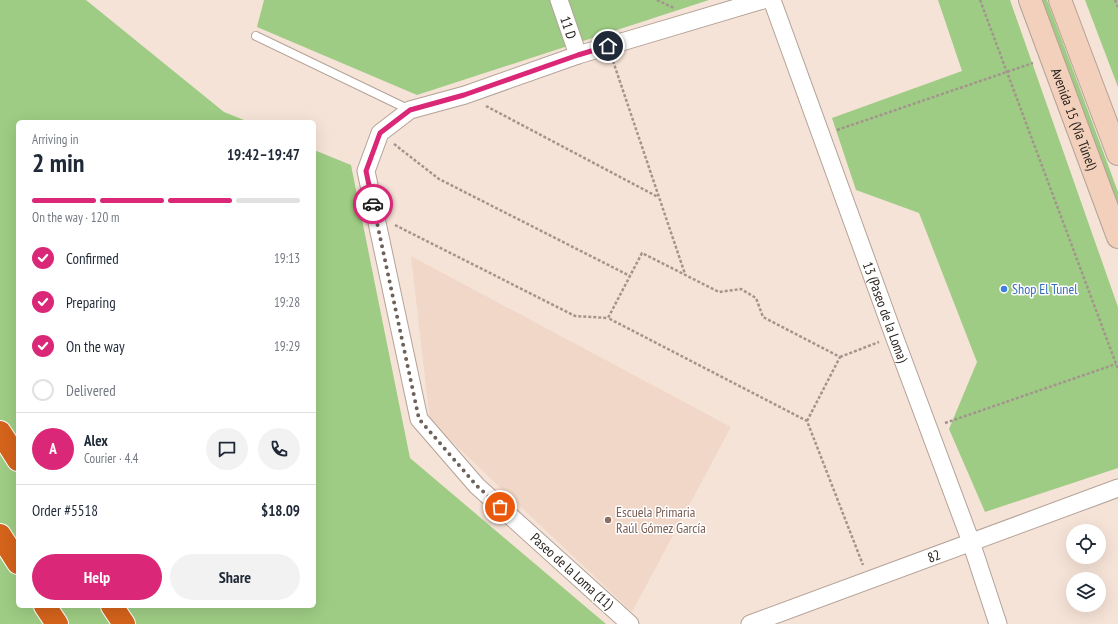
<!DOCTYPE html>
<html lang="en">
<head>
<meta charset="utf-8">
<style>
  body { margin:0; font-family:"PT Sans Narrow",sans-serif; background:#f2f2f3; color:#1f2937; height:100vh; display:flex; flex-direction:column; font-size:15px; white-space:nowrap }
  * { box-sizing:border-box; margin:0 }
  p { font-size:13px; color:#747a83 }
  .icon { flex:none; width:22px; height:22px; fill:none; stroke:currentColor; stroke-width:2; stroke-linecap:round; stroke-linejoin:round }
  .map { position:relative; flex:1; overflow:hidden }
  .panel { position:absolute; left:16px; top:120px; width:300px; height:488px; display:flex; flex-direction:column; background:#fff; border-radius:6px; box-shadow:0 4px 16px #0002 }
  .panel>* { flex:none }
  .buttons { position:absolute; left:1066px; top:524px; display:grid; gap:8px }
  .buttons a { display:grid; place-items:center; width:40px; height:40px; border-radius:50%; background:#fff; box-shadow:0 4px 16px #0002; font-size:20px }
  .pin { position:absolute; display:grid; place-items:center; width:34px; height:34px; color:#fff; margin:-17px; border:2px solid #fff; border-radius:50%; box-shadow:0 1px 4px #0007 }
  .courier { position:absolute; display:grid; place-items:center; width:40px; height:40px; margin:-20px; border:3px solid #db2777; border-radius:50%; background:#fff; color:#222; box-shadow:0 1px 5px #0007 }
  .head em { font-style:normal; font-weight:800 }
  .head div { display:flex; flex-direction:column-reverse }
  .head { display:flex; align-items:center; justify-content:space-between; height:68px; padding:0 16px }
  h1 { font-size:26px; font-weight:800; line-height:30px }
  .bar { display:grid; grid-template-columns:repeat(4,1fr); gap:6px 4px; align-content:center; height:48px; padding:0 16px }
  .bar i { height:5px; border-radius:3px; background:#e0e1e3 }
  .bar .active { background:#db2777 }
  .bar p { grid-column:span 4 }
  .line { display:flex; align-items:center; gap:10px; padding:0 16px; border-top:1px solid #e0e1e3 }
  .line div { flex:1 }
  .round { display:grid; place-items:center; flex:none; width:42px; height:42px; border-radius:21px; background:#f2f2f3 }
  ol { padding:0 16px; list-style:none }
  li { display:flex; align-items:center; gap:12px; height:44px }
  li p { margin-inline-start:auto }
  li .icon { padding:4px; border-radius:50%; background:#db2777; color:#fff; stroke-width:4 }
  li:last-child { color:#747a83 }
  li i { width:22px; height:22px; border:2px solid #e0e1e3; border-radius:50% }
  .cta { display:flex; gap:8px; margin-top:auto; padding:8px 16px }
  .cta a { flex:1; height:46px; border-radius:24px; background:#db2777; color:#fff; font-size:16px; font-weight:800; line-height:46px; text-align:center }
  .cta a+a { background:#f2f2f3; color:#1f2937 }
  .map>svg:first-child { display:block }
</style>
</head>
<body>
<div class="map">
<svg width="1118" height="624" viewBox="0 0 1118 624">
  <rect width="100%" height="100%" fill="#f6e3d8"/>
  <path fill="#f0d7c7" d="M411 256 731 427 632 612 430 421Z"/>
  <g fill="#9ecc84">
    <path d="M0 0H86L224 112 249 122H18V606H314V150L351 165 410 458 606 624H0Z"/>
    <path d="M264 0H709L417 95 257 27Z"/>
    <path d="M938 0H1010L1118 307V468L985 512 949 429 977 362 919 213 856 190 832 118 962 71Z"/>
    <path d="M1038 0H1047L1118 192V215Z"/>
    <path d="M1085 0H1118V87Z"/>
  </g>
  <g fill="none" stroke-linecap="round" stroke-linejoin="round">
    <g stroke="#b4a297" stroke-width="10">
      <path id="lane" d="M256 36 410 110"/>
    </g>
    <g stroke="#b4a297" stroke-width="19">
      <g id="street">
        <path id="s1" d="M559 0 578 55"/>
        <path id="s2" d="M772 0 894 336 971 542 998 624"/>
        <path d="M630 624 477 486 419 419 366 171 380 133 410 110 465 95 578 55 763 0"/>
        <path id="s3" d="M750 624 1118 488"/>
      </g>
    </g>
    <g stroke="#b4a297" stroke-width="24">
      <g id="secondary">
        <path id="s4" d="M1030 0 1118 237"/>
        <path d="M1060 0 1118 154"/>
      </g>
    </g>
    <g stroke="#fff" stroke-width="24">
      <g id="highway">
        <path d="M0 432 18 460"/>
        <path d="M0 535 18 563"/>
        <path d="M45 606 57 624"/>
        <path d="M112 606 124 624"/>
      </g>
    </g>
    <g stroke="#a3958d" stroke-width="2.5" stroke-dasharray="3 2" stroke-linecap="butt">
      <path d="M657 0 674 8"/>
      <path d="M980 0 1118 369"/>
      <path d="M1115 0 1118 7"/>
      <path d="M613 61 685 274"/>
      <path d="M486 106 658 197"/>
      <path d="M837 130 1033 63"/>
      <path d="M394 144 439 179 630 276"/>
      <path d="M395 225 575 316 608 318"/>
      <path d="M840 357 879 342"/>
      <path d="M807 421 840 357 763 317 756 298 741 289 719 292 642 253 608 318 807 421 863 565"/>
      <path d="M945 423 1116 364"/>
    </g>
    <use href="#lane" stroke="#fff" stroke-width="8"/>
    <use href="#street" stroke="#fff" stroke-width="17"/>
    <use href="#secondary" stroke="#f2d0bb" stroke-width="22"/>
    <use href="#highway" stroke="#d4631b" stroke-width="22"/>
  </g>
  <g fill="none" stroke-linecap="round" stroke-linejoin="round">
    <path stroke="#6d625b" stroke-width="4" stroke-dasharray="0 7.2" d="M373 204 419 419 477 486 500 507"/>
    <path stroke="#db2777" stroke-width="5" d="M373 204 366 171 380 133 410 110 464 95 578 55 608 46"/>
  </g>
  <circle fill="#3f7fe0" stroke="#fff" stroke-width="1.5" cx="1004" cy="289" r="4"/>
  <circle fill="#8d6e63" stroke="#fff" stroke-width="1.5" cx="608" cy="520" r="4"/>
  <g text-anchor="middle" stroke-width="3" stroke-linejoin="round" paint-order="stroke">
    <g font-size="14" fill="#231c18" stroke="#fff">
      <text dy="5" stroke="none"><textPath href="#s1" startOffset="29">11 D</textPath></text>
      <text dy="5" stroke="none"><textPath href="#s4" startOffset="127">Avenida 15 (Vía Túnel)</textPath></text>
      <text dy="5" stroke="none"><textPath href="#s2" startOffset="332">13 (Paseo de la Loma)</textPath></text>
      <text dy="5" stroke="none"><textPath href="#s3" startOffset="196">82</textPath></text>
      <text transform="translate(572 571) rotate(42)" y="5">Paseo de la Loma (11)</text>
    </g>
    <g font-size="14" fill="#366cbe" stroke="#fff" text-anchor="start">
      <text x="1012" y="294">Shop El Tunel</text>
    </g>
    <g font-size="14" fill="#785e54" stroke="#fff" text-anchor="start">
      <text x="616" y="517">Escuela Primaria<tspan x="616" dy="16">Raúl Gómez García</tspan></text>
    </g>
  </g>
</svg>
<div class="buttons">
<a><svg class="icon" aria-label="locate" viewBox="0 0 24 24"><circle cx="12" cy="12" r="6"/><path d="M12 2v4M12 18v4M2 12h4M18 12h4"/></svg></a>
<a><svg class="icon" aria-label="layers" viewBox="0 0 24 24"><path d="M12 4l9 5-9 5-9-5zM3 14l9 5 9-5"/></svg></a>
</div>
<div class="pin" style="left:500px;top:507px;background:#ea580c"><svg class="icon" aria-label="bag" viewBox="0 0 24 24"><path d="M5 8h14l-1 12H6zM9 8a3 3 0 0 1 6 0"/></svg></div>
<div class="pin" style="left:608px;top:46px;background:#1f2937"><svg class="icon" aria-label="home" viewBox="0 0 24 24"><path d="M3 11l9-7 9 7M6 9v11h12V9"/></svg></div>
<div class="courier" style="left:373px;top:204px"><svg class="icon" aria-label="car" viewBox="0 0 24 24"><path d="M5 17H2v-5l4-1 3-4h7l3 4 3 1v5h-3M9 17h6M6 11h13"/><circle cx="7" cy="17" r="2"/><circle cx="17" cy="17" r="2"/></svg></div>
<section class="panel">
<div class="head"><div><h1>2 min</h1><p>Arriving in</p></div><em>19:42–19:47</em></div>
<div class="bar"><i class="active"></i><i class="active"></i><i class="active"></i><i></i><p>On the way · 120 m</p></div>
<ol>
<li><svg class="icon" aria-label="check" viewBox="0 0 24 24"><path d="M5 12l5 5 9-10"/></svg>Confirmed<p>19:13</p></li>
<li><svg class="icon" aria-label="check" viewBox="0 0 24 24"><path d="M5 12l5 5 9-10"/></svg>Preparing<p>19:28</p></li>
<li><svg class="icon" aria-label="check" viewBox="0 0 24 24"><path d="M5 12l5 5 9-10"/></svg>On the way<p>19:29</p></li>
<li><i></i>Delivered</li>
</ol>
<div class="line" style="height:72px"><b class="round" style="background:#db2777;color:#fff">A</b><div><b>Alex</b><p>Courier · 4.4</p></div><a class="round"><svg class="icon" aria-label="chat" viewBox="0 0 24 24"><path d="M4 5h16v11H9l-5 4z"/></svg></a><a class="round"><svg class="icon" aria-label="phone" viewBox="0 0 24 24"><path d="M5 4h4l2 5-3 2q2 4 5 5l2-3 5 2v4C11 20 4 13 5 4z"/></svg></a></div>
<div class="line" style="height:52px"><div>Order #5518</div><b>$18.09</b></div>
<div class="cta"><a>Help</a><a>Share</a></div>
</section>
</div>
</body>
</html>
